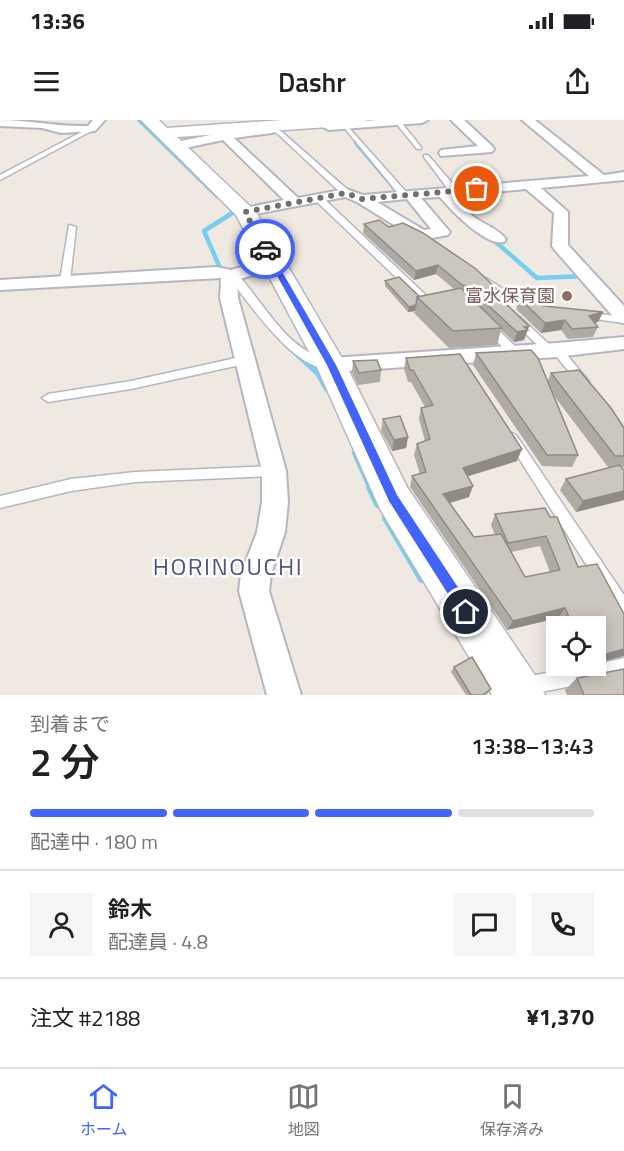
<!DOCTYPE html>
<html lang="ja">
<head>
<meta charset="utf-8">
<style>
  body { margin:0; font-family:"Titillium Web","Noto Sans JP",sans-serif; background:#f6f6f6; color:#202124; height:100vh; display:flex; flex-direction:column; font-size:22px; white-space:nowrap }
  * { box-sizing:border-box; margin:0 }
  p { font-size:20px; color:#757577 }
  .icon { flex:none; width:33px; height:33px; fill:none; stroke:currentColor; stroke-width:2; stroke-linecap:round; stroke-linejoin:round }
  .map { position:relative; height:575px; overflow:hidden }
  .side { display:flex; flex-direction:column; background:#fff; flex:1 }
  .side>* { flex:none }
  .tools { position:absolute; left:546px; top:496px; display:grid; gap:12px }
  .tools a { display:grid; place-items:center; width:60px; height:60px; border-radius:0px; background:#fff; box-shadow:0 3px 15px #0003; font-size:30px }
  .pin { position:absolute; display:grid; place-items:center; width:51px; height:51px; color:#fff; margin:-26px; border:3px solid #fff; border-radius:50%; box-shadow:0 2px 6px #0007 }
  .courier { position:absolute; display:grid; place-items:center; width:60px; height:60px; margin:-30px; border:4px solid #4264fb; border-radius:50%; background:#fff; color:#222; box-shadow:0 2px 8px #0007 }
  .summary em { font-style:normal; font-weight:600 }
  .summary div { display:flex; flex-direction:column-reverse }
  .summary { display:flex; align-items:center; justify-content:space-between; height:102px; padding:0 30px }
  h1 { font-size:39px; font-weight:600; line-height:45px }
  .bar { display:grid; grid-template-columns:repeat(4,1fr); gap:9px 6px; align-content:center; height:72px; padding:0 30px }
  .bar i { height:8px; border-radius:4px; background:#e0e0e0 }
  .bar .selected { background:#4264fb }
  .bar p { grid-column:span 4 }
  .line { display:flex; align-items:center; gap:15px; padding:0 30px; border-top:2px solid #e0e0e0 }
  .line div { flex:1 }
  .round { display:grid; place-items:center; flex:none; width:63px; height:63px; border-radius:0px; background:#f6f6f6 }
  .status { display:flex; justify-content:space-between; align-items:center; height:42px; padding:0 30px; background:#fff; direction:ltr }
  .status svg { height:16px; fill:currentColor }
  header { display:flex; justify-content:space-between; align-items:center; height:78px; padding:0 30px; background:#fff; font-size:27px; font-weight:600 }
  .tab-bar { display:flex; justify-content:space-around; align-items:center; height:84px; border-top:2px solid #e0e0e0; background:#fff; font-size:16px; color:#757577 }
  .tab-bar a { display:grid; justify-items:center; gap:3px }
  .tab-bar .selected { color:#4264fb }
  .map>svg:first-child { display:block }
</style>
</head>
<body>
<div class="status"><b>13:36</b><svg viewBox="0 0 49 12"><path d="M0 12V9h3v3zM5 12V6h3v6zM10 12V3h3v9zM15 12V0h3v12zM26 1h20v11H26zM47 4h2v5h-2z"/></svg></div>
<header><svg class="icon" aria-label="menu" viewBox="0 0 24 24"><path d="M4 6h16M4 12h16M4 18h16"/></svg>Dashr<svg class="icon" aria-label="share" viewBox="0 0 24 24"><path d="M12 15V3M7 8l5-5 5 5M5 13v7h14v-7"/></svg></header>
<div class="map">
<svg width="624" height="575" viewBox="0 0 624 575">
  <rect width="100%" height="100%" fill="#efe9e1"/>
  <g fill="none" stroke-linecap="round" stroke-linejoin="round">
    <g stroke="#75cff0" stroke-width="4">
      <path d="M139 0 218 77"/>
      <path d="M356 23 394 68"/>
      <path d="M230 88 234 92"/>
    </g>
    <g stroke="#75cff0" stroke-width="4.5">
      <path d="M489 116 537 158 585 156"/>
      <path d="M226 152 220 148 204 111 234 92 232 90"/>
    </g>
    <g stroke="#75cff0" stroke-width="6">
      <path d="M286 224 318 253 327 269"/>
      <path d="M355 333 371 369"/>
    </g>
    <g stroke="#75cff0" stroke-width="8">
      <path d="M370 367 378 384"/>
      <path d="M386 398 422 459"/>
    </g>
    <g stroke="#b4b7c1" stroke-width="3">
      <g id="lane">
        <path d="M338 0H342L407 73V77H401Z"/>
        <path d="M396 1H400L421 27V29H417L396 3Z"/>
        <path d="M265 5H269L282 12 349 71V75H343L278 14 265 7Z"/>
        <path d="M91 7 93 10 0 60V55Z"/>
        <path d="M424 35H428L457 69V73H451L424 37Z"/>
        <path d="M315 76H321L432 181 436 182V186L427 187 315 80Z"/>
        <path d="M69 105 76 107 70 160 65 163 60 160Z"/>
        <path d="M232 152C241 156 249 168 255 176 279 207 294 231 333 242L335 245 333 248C296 255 248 181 227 155Z"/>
        <path d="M486 158 506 171 539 185 537 187C521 189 496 172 483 163V159Z"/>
        <path d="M584 192 624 197V203L580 197V193Z"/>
        <path d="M516 196 520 197 553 228H561L587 259 589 262 587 265H579L554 233H546L512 201 511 199Z"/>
        <path d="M489 204 493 205 519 230 520 233 519 236H511L485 209 484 207Z"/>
        <path d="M245 236 249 237 251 240 249 243 131 269 48 282 42 278 48 274 131 261Z"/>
        <path d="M512 313 516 315 624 475V497L618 495 508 321 506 318 508 315Z"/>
        <path d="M274 346 279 347 281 351 279 355 274 356 135 362 71 371 0 388V376L71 359 135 352Z"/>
        <path d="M624 538V556L525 575 519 572 516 566 519 560 525 557 583 546H596V544Z"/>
      </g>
    </g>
    <g stroke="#b4b7c1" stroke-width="4">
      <g id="street">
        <path d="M0 0C30 0 58 7 88 6L93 0H105L95 11 61 13 42 8 0 6Z"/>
        <path d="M377 0H428L422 3 329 10 323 7 329 4Z"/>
        <path d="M451 0H464L492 26 494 29 492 32 441 36 439 33 441 30 478 26Z"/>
        <path d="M522 0H535L604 55 624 52V60L541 68 568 92V125L624 186V203L617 201 554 129 552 126 554 93 526 69 454 76C460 82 467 91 474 97 485 105 497 108 506 119L504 122C486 127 451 90 440 77L421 78 450 112 448 115 421 120 415 118 357 82 345 77 245 96 240 95 238 92 240 89 284 80 223 20 176 30 170 26 176 22 244 8H276L278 10 272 13 234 18 298 78 346 69 363 75 589 56ZM407 79 431 109 424 110 377 82Z"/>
        <path d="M273 138 279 139 281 143 279 147 237 160 238 178 286 351 288 382 285 412 271 454 269 471 301 575H267L239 471 241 454 257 412 262 382V351L220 178 221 158 0 170V160L216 147 231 150Z"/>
        <path d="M624 217V229L557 237 331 252 324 250 321 245 324 240 331 238 557 223Z"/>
      </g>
    </g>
    <g stroke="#b4b7c1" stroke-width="3">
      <path id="secondary" d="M141 0H159L167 8 283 0H367L359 5 177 17 256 92 346 245 407 367 537 558 545 575H492L380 389 316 245 236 95Z"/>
    </g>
    <use href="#lane" fill="#fff" fill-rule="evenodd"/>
    <use href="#street" fill="#fff" fill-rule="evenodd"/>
    <use href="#secondary" fill="#fff" fill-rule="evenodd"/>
  </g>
  <g fill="#afaba4" fill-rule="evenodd">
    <path d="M364 104 389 107 500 178 529 206 524 220 514 222 501 210 497 225 449 228 414 193 415 191 408 192 385 166V161L419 176 454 169 436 154 414 160 363 113Z"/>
    <path d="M520 179 544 186 603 192 598 202 594 203 598 207 593 217 568 219 561 210 541 213 516 189Z"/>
    <path d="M476 233 547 262 551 253 624 308V347H621L624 350V380L576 392 560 370 566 359 611 347H608L552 273 578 335 572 347 542 346 473 245Z"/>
    <path d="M406 238 517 341 468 356 469 377 450 383 474 417 495 415 491 405 495 394 550 397 578 447 624 494V536L596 543V507H561L558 498 507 510 410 367 412 356 420 354 414 335 417 324 425 321 419 299 421 288 425 287 411 262H408L404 249ZM540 426 550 452 525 457 511 432Z"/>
    <path d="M353 241 381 250 380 262 358 265 352 253Z"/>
    <path d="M383 299 408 317 406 328 392 331 381 311Z"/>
    <path d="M454 547 491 569 486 575H466L451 552Z"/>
    <path d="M577 558 624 575H567L565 570Z"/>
  </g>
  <g fill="#8e8b86">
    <path d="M438 145 436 154 414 160 416 151Z"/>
    <path d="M416 185 415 191 408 192 409 187Z"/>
    <path d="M603 192 598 202 584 206 589 196Z"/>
    <path d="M565 200 561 210 541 213 545 203Z"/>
    <path d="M529 206 524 220 514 222 517 212 524 207Z"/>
    <path d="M408 317 406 328 392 331 394 320Z"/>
    <path d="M522 329 517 341 459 359 463 348Z"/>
    <path d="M473 366 469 377 440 386 443 374Z"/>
    <path d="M624 371V380L576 392 583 381Z"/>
    <path d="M565 488 558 498 507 510 513 501Z"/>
    <path d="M624 529V536L596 543V542L603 535Z"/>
  </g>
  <g fill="#cbc7bf" stroke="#8e8b86" stroke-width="1.5">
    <path d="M379 100 389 107 403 103 423 113 476 149 500 172V178L529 206 524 207 528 210 517 212 467 166 462 165 438 145 416 151 364 104Z"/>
    <path d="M399 157 419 176 417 177 416 185 409 187 385 161Z"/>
    <path d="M461 168 502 208 453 211 417 177Z"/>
    <path d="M527 178 538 181 544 186 603 192 589 196 598 207 572 209 565 200 545 203 520 179Z"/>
    <path d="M531 230 538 238 578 335H547L476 233Z"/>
    <path d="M460 234 522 329 463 348 473 366 443 374 474 417 501 414 525 457 560 450 546 416 508 423 495 394 545 388 550 397H557L578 447 597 444 624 494V529L603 535H596V507H573L565 488 513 501 412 356 426 352 417 324 430 319 421 288 433 285 413 250H410L406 238Z"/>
    <path d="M377 240 381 250 359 253 353 241Z"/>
    <path d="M579 250 611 288 624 308V336H615L551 253Z"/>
    <path d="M400 296 408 317 394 320 383 299Z"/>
    <path d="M619 345 624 350V371L583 381 566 359Z"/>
    <path d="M472 537 491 569 483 575H471L454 547Z"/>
    <path d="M624 549V575H584L577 558Z"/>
  </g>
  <path fill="#4264fb" d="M265 126 269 129 336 245 397 375 471 487 473 492 471 496 466 498 462 496 389 381 327 245 262 129Z"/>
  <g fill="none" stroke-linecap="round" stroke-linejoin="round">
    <path stroke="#726f6d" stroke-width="6" stroke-dasharray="0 10.8" d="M265 129 245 92 346 73 362 79 477 69"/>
  </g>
  <circle fill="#8d6e63" stroke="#fff" stroke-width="2" cx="567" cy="176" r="6"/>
  <g text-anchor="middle" stroke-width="5" stroke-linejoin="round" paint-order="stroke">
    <g font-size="18" fill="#785e54" stroke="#fff" text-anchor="end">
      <text x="555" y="182">富水保育園</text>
    </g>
    <g font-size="24" letter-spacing="1.5" fill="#4d5680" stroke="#fff">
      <text x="228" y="455">HORINOUCHI</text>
    </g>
  </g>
</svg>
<div class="tools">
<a><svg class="icon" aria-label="locate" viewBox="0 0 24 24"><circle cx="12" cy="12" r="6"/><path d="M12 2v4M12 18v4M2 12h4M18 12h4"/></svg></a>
</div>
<div class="pin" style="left:477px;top:69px;background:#ea580c"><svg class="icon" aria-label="bag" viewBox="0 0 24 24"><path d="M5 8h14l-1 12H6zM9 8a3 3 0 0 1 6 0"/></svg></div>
<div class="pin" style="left:466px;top:492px;background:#1f2937"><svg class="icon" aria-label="home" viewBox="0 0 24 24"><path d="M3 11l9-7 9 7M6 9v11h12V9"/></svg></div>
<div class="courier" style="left:265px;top:129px"><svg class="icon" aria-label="car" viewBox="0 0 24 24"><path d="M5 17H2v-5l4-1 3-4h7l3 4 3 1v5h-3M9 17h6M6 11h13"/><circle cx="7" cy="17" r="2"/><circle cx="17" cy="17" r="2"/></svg></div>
</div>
<section class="side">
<div class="summary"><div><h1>2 分</h1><p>到着まで</p></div><em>13:38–13:43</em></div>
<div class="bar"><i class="selected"></i><i class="selected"></i><i class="selected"></i><i></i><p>配達中 · 180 m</p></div>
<div class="line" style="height:108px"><a class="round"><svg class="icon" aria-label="person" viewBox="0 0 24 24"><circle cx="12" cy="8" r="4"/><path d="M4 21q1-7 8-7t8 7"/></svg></a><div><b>鈴木</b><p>配達員 · 4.8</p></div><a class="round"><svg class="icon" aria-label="chat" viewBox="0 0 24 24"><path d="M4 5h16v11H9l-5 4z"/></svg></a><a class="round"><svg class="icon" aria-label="phone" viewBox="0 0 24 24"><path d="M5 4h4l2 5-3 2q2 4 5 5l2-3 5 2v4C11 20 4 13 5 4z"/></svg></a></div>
<div class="line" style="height:78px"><div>注文 #2188</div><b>¥1,370</b></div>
</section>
<nav class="tab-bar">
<a class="selected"><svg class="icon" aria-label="home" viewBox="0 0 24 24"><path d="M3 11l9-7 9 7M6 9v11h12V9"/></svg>ホーム</a>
<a><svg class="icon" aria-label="map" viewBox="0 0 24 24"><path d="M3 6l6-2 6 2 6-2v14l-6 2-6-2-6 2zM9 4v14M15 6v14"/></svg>地図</a>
<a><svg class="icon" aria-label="saved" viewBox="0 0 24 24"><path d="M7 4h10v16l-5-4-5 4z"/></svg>保存済み</a>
</nav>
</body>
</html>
